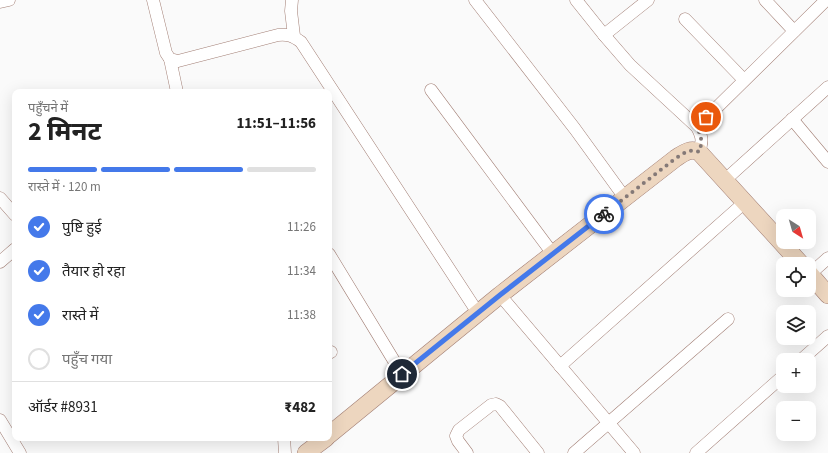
<!DOCTYPE html>
<html lang="hi">
<head>
<meta charset="utf-8">
<style>
  body { margin:0; font-family:"Source Sans 3","Noto Sans Devanagari",sans-serif; background:#f2f2f2; color:#222; height:100vh; display:flex; flex-direction:column; font-size:15px; white-space:nowrap }
  * { box-sizing:border-box; margin:0 }
  p { font-size:13px; color:#767676 }
  .icon { flex:none; width:22px; height:22px; fill:none; stroke:currentColor; stroke-width:2; stroke-linecap:round; stroke-linejoin:round }
  .map { position:relative; flex:1; overflow:hidden }
  .side { position:absolute; left:12px; top:89px; width:320px; height:352px; display:flex; flex-direction:column; background:#fff; border-radius:8px; box-shadow:0 4px 16px #0002 }
  .side>* { flex:none }
  .needle { width:26px; rotate:143deg }
  .tools { position:absolute; left:776px; top:209px; display:grid; gap:8px }
  .tools a { display:grid; place-items:center; width:40px; height:40px; border-radius:8px; background:#fff; box-shadow:0 4px 16px #0002; font-size:20px }
  .pin { position:absolute; display:grid; place-items:center; width:34px; height:34px; color:#fff; margin:-17px; border:2px solid #fff; border-radius:50%; box-shadow:0 1px 4px #0007 }
  .courier { position:absolute; display:grid; place-items:center; width:40px; height:40px; margin:-20px; border:3px solid #4479ea; border-radius:50%; background:#fff; color:#222; box-shadow:0 1px 5px #0007 }
  .headline em { font-style:normal; font-weight:700 }
  .headline div { display:flex; flex-direction:column-reverse }
  .headline { display:flex; align-items:center; justify-content:space-between; height:68px; padding:0 16px }
  h1 { font-size:26px; font-weight:700; line-height:30px }
  .bar { display:grid; grid-template-columns:repeat(4,1fr); gap:6px 4px; align-content:center; height:48px; padding:0 16px }
  .bar i { height:5px; border-radius:3px; background:#e0e0e0 }
  .bar .active { background:#4479ea }
  .bar p { grid-column:span 4 }
  .line { display:flex; align-items:center; gap:10px; padding:0 16px; border-top:1px solid #e0e0e0 }
  .line div { flex:1 }
  ol { padding:0 16px; list-style:none }
  li { display:flex; align-items:center; gap:12px; height:44px }
  li p { margin-inline-start:auto }
  li .icon { padding:4px; border-radius:50%; background:#4479ea; color:#fff; stroke-width:4 }
  li:last-child { color:#767676 }
  li i { width:22px; height:22px; border:2px solid #e0e0e0; border-radius:50% }
  .map>svg:first-child { display:block }
</style>
</head>
<body>
<div class="map">
<svg width="828" height="453" viewBox="0 0 828 453">
  <rect width="100%" height="100%" fill="#fafafa"/>
  <g fill="none" stroke-linecap="round" stroke-linejoin="round">
    <g stroke="#a27e74" stroke-width="13">
      <g id="street">
        <path d="M153 0 166 53 170 59 178 61 278 35C288 34 293 36 301 42L478 313"/>
        <path d="M292 0 291 11 294 36"/>
        <path d="M475 0 575 129 625 198"/>
        <path d="M576 0 604 35 630 65 697 127C702 136 703 141 699 152"/>
        <path d="M765 0 794 31"/>
        <path d="M0 2 9 0"/>
        <path d="M685 19 744 80"/>
        <path d="M604 35 648 0"/>
        <path d="M170 59 177 92"/>
        <path d="M431 90 553 254"/>
        <path d="M792 119 828 162"/>
        <path d="M697 127 826 0"/>
        <path d="M725 180 828 87"/>
        <path d="M0 198 15 215"/>
        <path d="M329 254 402 374"/>
        <path d="M0 262 15 249"/>
        <path d="M810 274 828 258"/>
        <path d="M500 295 634 453"/>
        <path d="M329 353 331 352"/>
        <path d="M801 360 828 336"/>
        <path d="M560 366 745 202"/>
        <path d="M0 420 20 453"/>
        <path d="M284 438 285 453"/>
        <path d="M467 453 458 441 456 436 459 430 491 405 496 404 500 406 538 453"/>
        <path d="M574 453 728 319"/>
        <path d="M696 453 783 376"/>
      </g>
    </g>
    <g stroke="#a27e74" stroke-width="18">
      <g id="secondary">
        <path d="M809 273 828 295"/>
        <path d="M329 435 500 295 676 158C684 153 690 148 699 152L801 264"/>
        <path d="M306 453 326 438"/>
      </g>
    </g>
    <use href="#street" stroke="#fff" stroke-width="12"/>
    <use href="#secondary" stroke="#edd6bf" stroke-width="17"/>
  </g>
  <g fill="none" stroke-linecap="round" stroke-linejoin="round">
    <path stroke="#847977" stroke-width="4" stroke-dasharray="0 7.2" d="M604 214 676 158C684 153 690 148 699 152 703 141 701 136 697 127L706 117"/>
    <path stroke="#4479ea" stroke-width="5" d="M402 374 500 295 604 214"/>
  </g>
</svg>
<div class="tools">
<a><svg class="needle" viewBox="-14 -14 28 28"><path d="M0-13l5 13h-10z" fill="#e53935"/><path d="M0 13l5-13h-10z" fill="#767676"/></svg></a>
<a><svg class="icon" aria-label="locate" viewBox="0 0 24 24"><circle cx="12" cy="12" r="6"/><path d="M12 2v4M12 18v4M2 12h4M18 12h4"/></svg></a>
<a><svg class="icon" aria-label="layers" viewBox="0 0 24 24"><path d="M12 4l9 5-9 5-9-5zM3 14l9 5 9-5"/></svg></a>
<a>+</a>
<a>−</a>
</div>
<div class="pin" style="left:706px;top:117px;background:#ea580c"><svg class="icon" aria-label="bag" viewBox="0 0 24 24"><path d="M5 8h14l-1 12H6zM9 8a3 3 0 0 1 6 0"/></svg></div>
<div class="pin" style="left:402px;top:374px;background:#1f2937"><svg class="icon" aria-label="home" viewBox="0 0 24 24"><path d="M3 11l9-7 9 7M6 9v11h12V9"/></svg></div>
<div class="courier" style="left:604px;top:214px"><svg class="icon" aria-label="bike" viewBox="0 0 24 24"><circle cx="6" cy="16" r="4"/><circle cx="18" cy="16" r="4"/><path d="M6 16l4-8h5l3 8M10 8l3 8H6M13 5h3"/></svg></div>
<section class="side">
<div class="headline"><div><h1>2 मिनट</h1><p>पहुँचने में</p></div><em>11:51–11:56</em></div>
<div class="bar"><i class="active"></i><i class="active"></i><i class="active"></i><i></i><p>रास्ते में · 120 m</p></div>
<ol>
<li><svg class="icon" aria-label="check" viewBox="0 0 24 24"><path d="M5 12l5 5 9-10"/></svg>पुष्टि हुई<p>11:26</p></li>
<li><svg class="icon" aria-label="check" viewBox="0 0 24 24"><path d="M5 12l5 5 9-10"/></svg>तैयार हो रहा<p>11:34</p></li>
<li><svg class="icon" aria-label="check" viewBox="0 0 24 24"><path d="M5 12l5 5 9-10"/></svg>रास्ते में<p>11:38</p></li>
<li><i></i>पहुँच गया</li>
</ol>
<div class="line" style="height:52px"><div>ऑर्डर #8931</div><b>₹482</b></div>
</section>
</div>
</body>
</html>
